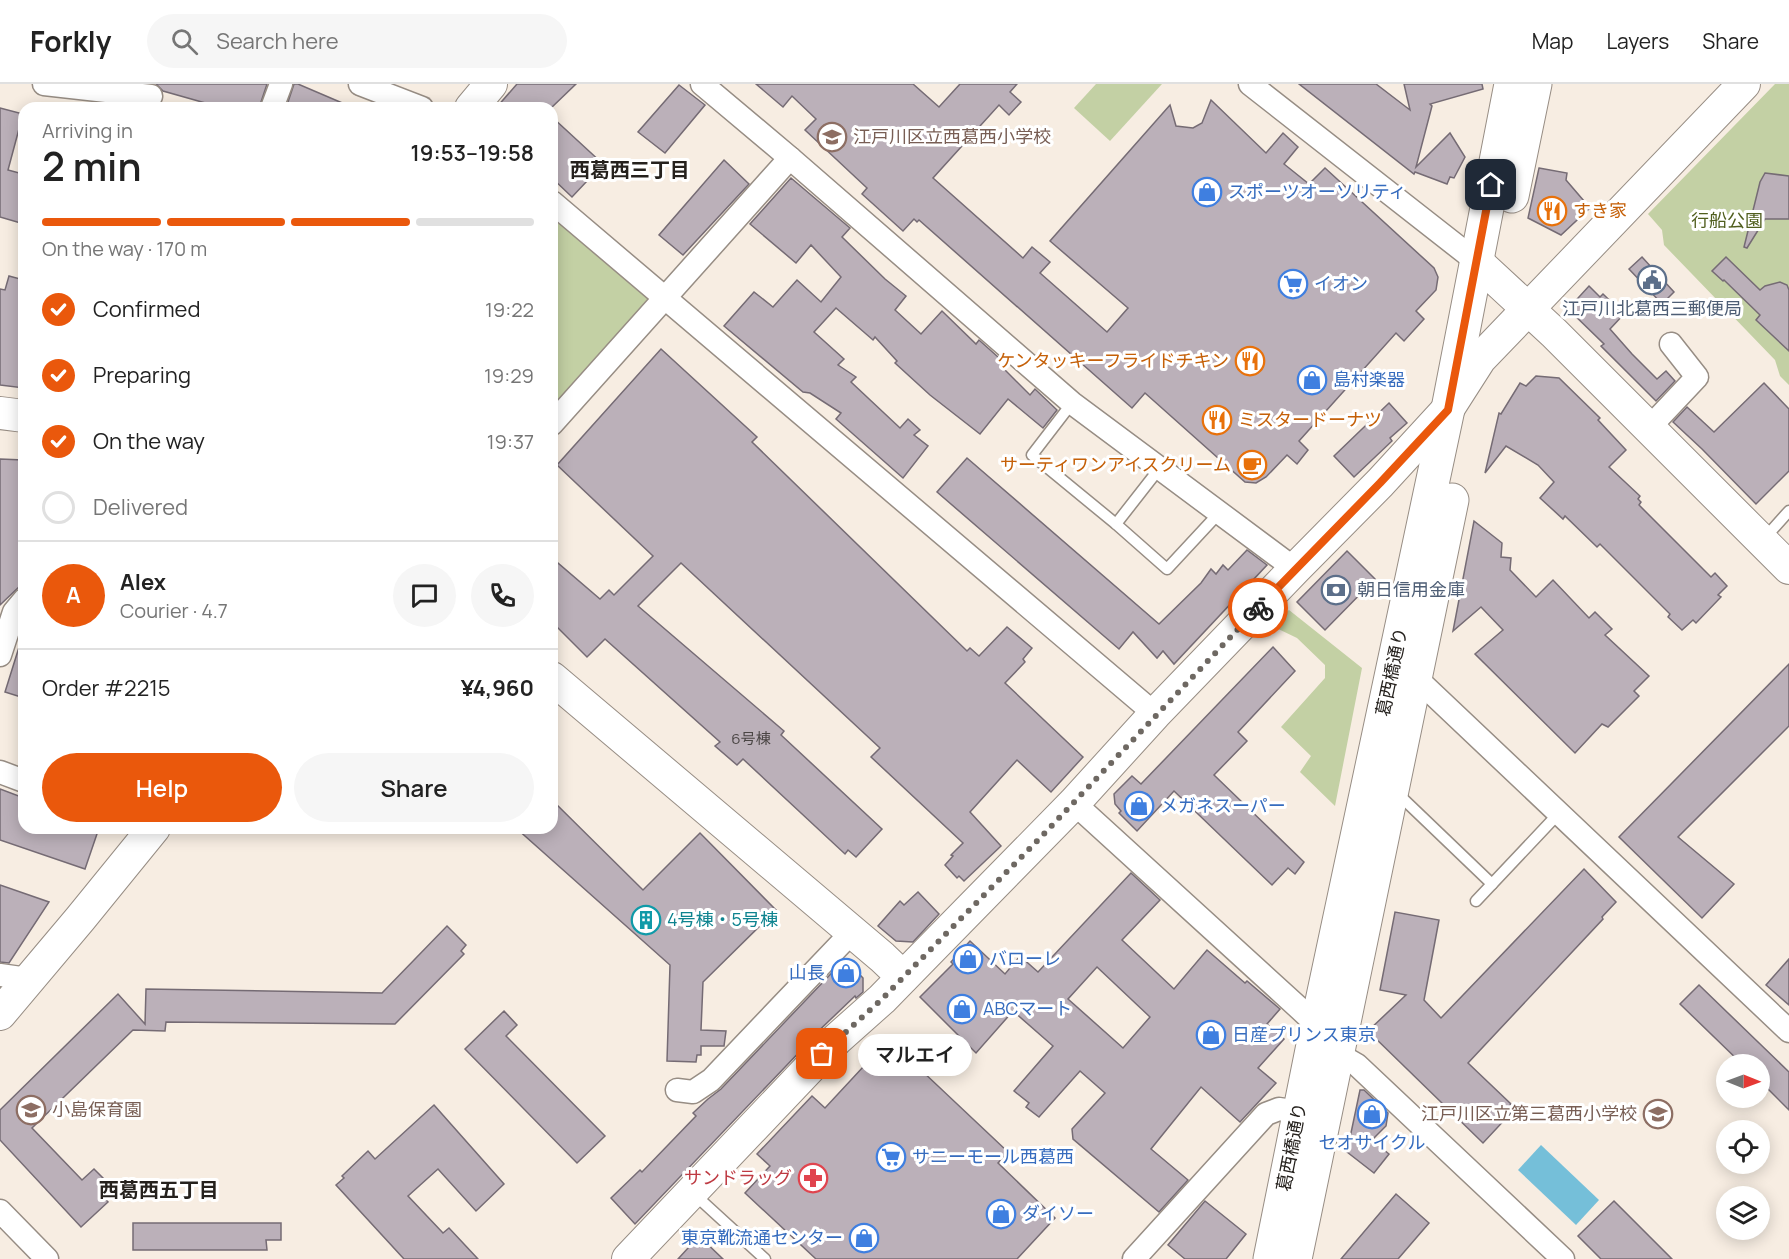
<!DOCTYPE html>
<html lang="en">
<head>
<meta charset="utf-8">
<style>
  body { margin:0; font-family:Manrope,"Noto Sans JP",sans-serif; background:#f6f6f6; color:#222; height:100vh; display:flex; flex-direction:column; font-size:22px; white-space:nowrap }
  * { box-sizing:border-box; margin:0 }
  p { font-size:20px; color:#767676 }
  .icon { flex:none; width:33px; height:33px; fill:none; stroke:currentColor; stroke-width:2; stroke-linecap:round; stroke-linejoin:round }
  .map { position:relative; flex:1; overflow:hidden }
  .details { position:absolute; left:18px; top:18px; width:540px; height:732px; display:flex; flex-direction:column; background:#fff; border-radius:18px; box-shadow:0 3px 15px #0003 }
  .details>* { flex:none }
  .needle { width:39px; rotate:91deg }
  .buttons { position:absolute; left:1716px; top:970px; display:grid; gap:12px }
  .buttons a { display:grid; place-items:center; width:54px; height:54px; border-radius:50%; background:#fff; box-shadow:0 3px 15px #0003; font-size:30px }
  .pin { position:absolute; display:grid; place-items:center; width:51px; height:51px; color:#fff; margin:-26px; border-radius:12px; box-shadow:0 3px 9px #0006 }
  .courier { position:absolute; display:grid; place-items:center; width:60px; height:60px; margin:-30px; border:4px solid #ea580c; border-radius:50%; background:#fff; color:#222; box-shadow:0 2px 8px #0007 }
  .bubble { position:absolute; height:42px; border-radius:21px; background:#fff; box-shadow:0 3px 15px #0003; font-size:20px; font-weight:600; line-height:42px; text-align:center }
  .overview em { font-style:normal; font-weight:600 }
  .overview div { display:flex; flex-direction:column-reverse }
  .overview { display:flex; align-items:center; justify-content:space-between; height:102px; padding:0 24px }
  h1 { font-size:39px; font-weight:600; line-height:45px }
  .bar { display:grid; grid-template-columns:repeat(4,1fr); gap:9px 6px; align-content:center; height:72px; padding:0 24px }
  .bar i { height:8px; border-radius:4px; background:#e0e0e0 }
  .bar .active { background:#ea580c }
  .bar p { grid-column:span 4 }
  .line { display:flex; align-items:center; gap:15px; padding:0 24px; border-top:2px solid #e0e0e0 }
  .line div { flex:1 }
  .round { display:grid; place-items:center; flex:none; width:63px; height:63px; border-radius:32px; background:#f6f6f6 }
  ol { padding:0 24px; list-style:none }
  li { display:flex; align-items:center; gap:18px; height:66px }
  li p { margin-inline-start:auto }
  li .icon { padding:6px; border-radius:50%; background:#ea580c; color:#fff; stroke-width:4 }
  li:last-child { color:#767676 }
  li i { width:33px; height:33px; border:3px solid #e0e0e0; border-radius:50% }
  .action { display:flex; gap:12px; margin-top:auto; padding:12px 24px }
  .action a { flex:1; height:69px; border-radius:36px; background:#ea580c; color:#fff; font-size:24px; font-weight:600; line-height:69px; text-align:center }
  .action a+a { background:#f6f6f6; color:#222 }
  header { display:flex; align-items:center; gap:36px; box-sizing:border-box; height:84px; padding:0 30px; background:#fff; border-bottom:2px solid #e0e0e0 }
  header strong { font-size:28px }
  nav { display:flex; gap:33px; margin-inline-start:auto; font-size:21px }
  .search { width:420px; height:54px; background:#f6f6f6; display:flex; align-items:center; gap:15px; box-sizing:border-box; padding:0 21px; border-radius:33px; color:#767676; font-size:22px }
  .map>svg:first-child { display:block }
</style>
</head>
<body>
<header>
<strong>Forkly</strong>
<div class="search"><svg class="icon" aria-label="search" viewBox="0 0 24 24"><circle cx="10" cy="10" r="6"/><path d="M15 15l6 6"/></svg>Search here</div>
<nav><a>Map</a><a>Layers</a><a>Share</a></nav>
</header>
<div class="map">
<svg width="1789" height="1175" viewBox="0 0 1789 1175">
  <rect width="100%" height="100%" fill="#f7ede2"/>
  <g fill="#c3d0a4">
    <path d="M1096 0H1162L1110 57 1074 24Z"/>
    <path d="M1775 0H1789V301L1780 292 1775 276 1664 161 1662 146 1648 130Z"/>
    <path d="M555 140H566L648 210 649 221 558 321 552 316V144Z"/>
    <path d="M1289 526 1362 584 1335 722 1300 688 1311 672 1281 643 1325 594V581L1297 554 1270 541Z"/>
  </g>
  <path fill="#75bfd9" d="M1541 1061 1599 1116 1576 1141 1518 1086Z"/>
  <g fill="#bbb0b9" stroke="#756b74" stroke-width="1.5" fill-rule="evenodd">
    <path d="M156 0H267L259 24H223L163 7Z"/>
    <path d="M294 0H298L354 24H286Z"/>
    <path d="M517 0H576L551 24H496Z"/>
    <path d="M756 0H913L939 23 960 0H1017L1010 8 1021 18 1009 31 999 21 933 94 1023 174 1032 163 1050 178 1040 189 1107 248 1128 224 1050 157 1170 21 1176 42 1193 44 1202 39 1211 16 1266 69 1283 49 1298 63 1284 80 1309 100 1325 84 1434 184 1438 193 1436 206 1416 227 1424 235 1404 257 1396 249 1299 357 1308 366 1297 380 1287 371 1266 393 1256 399 1245 398 1145 309 1132 324 919 136 917 138 914 135 903 147 862 110 867 104 805 46 816 35 792 12 783 23Z"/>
    <path d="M1299 0H1376L1410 26 1404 0H1482L1483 5 1430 20 1432 22 1416 83 1450 49 1465 73 1454 94 1450 93 1447 100 1415 88 1414 90Z"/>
    <path d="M679 1 705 21 665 69 638 48Z"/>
    <path d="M0 24 23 30 8 86 23 90 21 100 24 101V140L0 133Z"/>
    <path d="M552 33 603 80 572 113 552 94Z"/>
    <path d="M724 76 749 100 683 171 659 151Z"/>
    <path d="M1539 84 1567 89 1566 96 1590 124 1561 151 1528 134Z"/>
    <path d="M1765 89 1789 92V135H1765L1747 164 1744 163 1760 98Z"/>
    <path d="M791 94 850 144 842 153 885 195 906 212 895 226 921 250 942 227 976 260 979 256 1007 281 1004 285 1030 311 1035 305 1057 326 1043 344 1008 315 980 350 930 311 895 279 897 277 875 253 873 256 836 224 814 248 844 275 838 281 856 293 851 298 900 344 908 335 920 346 914 351 928 362 903 394 836 335 841 329 810 309 803 308 724 242 754 208 773 223 797 196 821 218 841 193 811 161 796 179 750 140Z"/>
    <path d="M1642 173 1674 208 1662 220 1629 185Z"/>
    <path d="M1726 173 1760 206 1765 202 1780 198 1787 201 1789 206V267L1756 236 1760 231 1724 196 1723 197 1712 187Z"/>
    <path d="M9 192 24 196V304L0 301V205L5 206Z"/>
    <path d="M1589 202 1600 213 1603 210 1624 230 1610 245 1632 270 1657 295 1666 287 1675 297 1656 317 1601 262 1604 260 1568 225Z"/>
    <path d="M661 265 757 353 752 358 967 567 970 564 979 572 1007 543 1032 564 1023 575 1025 578 1005 599 1083 673 1051 708 1017 676 970 728 1001 762 964 797 959 792 957 794 945 781 953 772 951 771 963 759 871 673 880 664 681 479 638 522 784 647 781 651 882 745 856 773 848 766 845 770 743 675 737 681 715 662 720 658 605 555 587 573 552 538V474L600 515 609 506 614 511 653 472 557 381Z"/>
    <path d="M1536 292 1559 294 1600 334 1598 336 1626 366 1609 383 1640 412 1638 415 1641 418 1639 421 1711 493 1715 489 1727 502 1718 511 1721 513 1696 539 1693 536 1682 546 1668 533 1670 530 1600 460 1597 463 1565 432 1563 435 1540 414 1554 398 1538 381 1506 362 1485 389 1499 329 1501 330 1520 299 1526 302Z"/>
    <path d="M1764 299 1789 325V387L1756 420 1702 365 1673 338 1687 323 1714 348Z"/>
    <path d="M1389 319 1407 339 1390 354 1392 357 1354 393 1334 372Z"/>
    <path d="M967 374 1159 540 1201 499 1211 485 1216 490 1223 481 1228 486 1247 466 1267 481 1174 580 1163 567 1157 574 1133 548 1119 565 937 408Z"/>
    <path d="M0 375 23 376 20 434H24L23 499 0 521Z"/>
    <path d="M1474 437 1502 459 1501 473 1511 474 1510 486 1536 513 1553 496 1589 534 1595 528 1612 545 1605 551 1649 592 1634 607 1639 612 1608 643 1602 640 1575 669 1475 570 1503 546 1481 523 1453 547Z"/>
    <path d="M1347 467 1375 495 1325 546 1297 518Z"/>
    <path d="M20 560H24V614L5 608Z"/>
    <path d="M1273 563 1295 587 1238 648 1247 657 1214 691 1304 778 1295 790 1288 784 1272 801 1174 707 1137 747 1119 729 1121 727 1115 720 1114 710 1132 692 1141 700Z"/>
    <path d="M1789 580V642L1678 753 1734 800 1702 834 1619 753Z"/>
    <path d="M0 705 24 714V744H99L85 785 0 756Z"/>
    <path d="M552 716 643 806 700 749 776 826 703 898 701 946 726 947 724 962H701V971H697L696 978 667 977 670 881 516 744H552Z"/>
    <path d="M1584 785 1616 818 1602 833 1603 835 1468 979 1511 1020 1507 1024 1511 1029 1483 1059 1368 947 1406 911 1380 906 1395 828 1439 836 1424 916 1441 934Z"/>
    <path d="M1131 789 1160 816 1122 856 1174 905 1207 866 1245 899 1247 897 1280 925 1267 940 1284 955 1258 984 1276 999 1240 1038 1201 1003 1151 1065 1188 1096 1159 1128 1073 1055 1072 1045 1105 1009 1080 987 1039 1033 1026 1023 1029 1019 1014 1007 1053 962 1013 927 976 969 920 913 953 880 951 878 970 857 1005 890 1020 872 1038 888ZM1097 883 1150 933 1123 964 1068 915Z"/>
    <path d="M0 801 49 818 9 879 0 878Z"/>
    <path d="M918 808 939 830 913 858 896 857 878 842 900 817 904 821Z"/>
    <path d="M447 842 466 861 461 867 464 870 395 940 166 938 165 947 133 946 32 1044 82 1096 94 1085 109 1100 100 1108 108 1118 81 1143 0 1056V1026L118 910 145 940 146 905 382 909Z"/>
    <path d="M845 875 863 894V908L856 914 855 912 807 958 808 959 635 1140 611 1114 640 1086 642 1088 696 1032 693 1029 708 1015 721 1005Z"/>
    <path d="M1789 875V921L1766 901Z"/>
    <path d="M1699 901 1789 988V1026L1760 997V981H1743L1680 920Z"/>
    <path d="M504 927 517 941 506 952 605 1052 577 1079 465 965Z"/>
    <path d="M876 969 891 984 903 969 1008 1068 998 1079 1055 1134 1017 1175H816L745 1109 770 1082 757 1070 812 1012 825 1024Z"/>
    <path d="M1360 1006H1364L1388 1029 1386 1042 1372 1056 1389 1070 1374 1089 1347 1068Z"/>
    <path d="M434 1021 504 1100 476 1127 438 1085 408 1112 443 1149 449 1144 478 1175H404L336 1101 344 1094 342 1092 368 1067 375 1075Z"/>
    <path d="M1396 1110 1429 1139 1398 1175H1341Z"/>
    <path d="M1205 1117 1246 1150 1226 1175H1185L1168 1161Z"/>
    <path d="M1614 1117 1672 1175H1601L1578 1152Z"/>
    <path d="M133 1139H281V1156H266L267 1166H133Z"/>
    <path d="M699 1152 723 1175H678Z"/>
  </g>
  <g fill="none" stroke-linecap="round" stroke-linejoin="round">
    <g stroke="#978d84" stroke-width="13">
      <g id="lane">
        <path d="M1072 319 1032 371 1116 440 1167 485 1219 429"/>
        <path d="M1116 440 1159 385"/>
        <path d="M1763 456 1789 427"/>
        <path d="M1397 709 1492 800"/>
        <path d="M1476 817 1559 729"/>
        <path d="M694 1110 765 1175"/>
      </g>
    </g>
    <g stroke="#978d84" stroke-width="25">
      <g id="street">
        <path d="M44 0 151 12"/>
        <path d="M360 0 422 24"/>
        <path d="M702 0 790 74 1072 319 1295 485"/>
        <path d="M1250 0 1476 177"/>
        <path d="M272 24 281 0"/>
        <path d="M552 118 1155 630"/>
        <path d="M552 340 790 74"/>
        <path d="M1648 345 1697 293 1671 260"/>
        <path d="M0 571 14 528 24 516"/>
        <path d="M1416 594 1789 947"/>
        <path d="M0 688 24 697"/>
        <path d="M1074 719 1300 925 1317 941 1338 970 1357 981 1563 1175"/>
        <path d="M0 891 28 895"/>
        <path d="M677 1006 693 1008 711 996 852 848"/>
        <path d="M0 1127 47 1175"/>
        <path d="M1134 1175 1266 1030 1279 1025 1313 1030"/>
      </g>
    </g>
    <g stroke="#978d84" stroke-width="34">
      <g id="secondary">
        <path d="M471 24 491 0"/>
        <path d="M1476 177 1554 249 1789 484"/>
        <path d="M0 329 24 332"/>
        <path d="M552 594 882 873 903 893"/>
        <path d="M0 930 80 835 154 744"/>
        <path d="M628 1175 837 955 882 915 924 872 1074 719 1155 630 1295 485 1380 399 1448 325 1480 275 1744 0"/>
      </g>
    </g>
    <g stroke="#978d84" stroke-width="35">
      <g id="primary">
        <path d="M1512 112 1535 0"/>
        <path d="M1270 1175 1317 941 1448 325 1511 0"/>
        <path d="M1295 1175 1452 416"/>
      </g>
    </g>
    <use href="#lane" stroke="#fff" stroke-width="10"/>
    <use href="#street" stroke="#fff" stroke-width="22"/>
    <use href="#secondary" stroke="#fff" stroke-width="32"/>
    <use href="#primary" stroke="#fff" stroke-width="33"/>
  </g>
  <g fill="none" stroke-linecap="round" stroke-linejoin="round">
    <path stroke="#6e6862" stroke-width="6" stroke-dasharray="0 10.8" d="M822 970 882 915 1041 753 1258 524"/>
    <path stroke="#ea580c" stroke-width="8" d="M1258 524 1380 399 1448 326 1491 101"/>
  </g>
  <defs>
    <g id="school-ring" transform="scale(1.5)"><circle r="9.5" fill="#fff" stroke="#8d6e63" stroke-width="1.5"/><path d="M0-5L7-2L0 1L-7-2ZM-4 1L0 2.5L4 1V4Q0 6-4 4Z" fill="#8d6e63"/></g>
    <g id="shop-ring" transform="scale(1.5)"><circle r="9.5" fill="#fff" stroke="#3f7fe0" stroke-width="1.5"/><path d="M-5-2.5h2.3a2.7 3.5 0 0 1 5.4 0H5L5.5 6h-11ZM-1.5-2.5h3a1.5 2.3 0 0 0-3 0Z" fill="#3f7fe0"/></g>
    <g id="restaurant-ring" transform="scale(1.5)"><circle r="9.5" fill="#fff" stroke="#e8710a" stroke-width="1.5"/><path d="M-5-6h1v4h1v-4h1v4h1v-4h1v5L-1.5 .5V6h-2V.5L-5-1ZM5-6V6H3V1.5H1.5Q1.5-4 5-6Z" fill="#e8710a"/></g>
    <g id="civic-ring" transform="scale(1.5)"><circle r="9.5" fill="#fff" stroke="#5c6f8a" stroke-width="1.5"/><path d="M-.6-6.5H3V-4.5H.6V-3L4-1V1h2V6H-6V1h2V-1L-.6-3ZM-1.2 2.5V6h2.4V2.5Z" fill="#5c6f8a"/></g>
    <g id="supermarket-ring" transform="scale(1.5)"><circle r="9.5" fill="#fff" stroke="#3f7fe0" stroke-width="1.5"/><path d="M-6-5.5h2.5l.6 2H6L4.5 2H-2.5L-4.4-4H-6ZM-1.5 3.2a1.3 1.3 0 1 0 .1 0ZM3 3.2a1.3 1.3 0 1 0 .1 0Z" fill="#3f7fe0"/></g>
    <g id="cafe-ring" transform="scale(1.5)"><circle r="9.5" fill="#fff" stroke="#e8710a" stroke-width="1.5"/><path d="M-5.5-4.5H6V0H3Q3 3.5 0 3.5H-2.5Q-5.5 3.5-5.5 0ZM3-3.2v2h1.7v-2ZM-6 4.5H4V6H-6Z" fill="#e8710a"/></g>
    <g id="bank-ring" transform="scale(1.5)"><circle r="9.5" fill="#fff" stroke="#5c6f8a" stroke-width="1.5"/><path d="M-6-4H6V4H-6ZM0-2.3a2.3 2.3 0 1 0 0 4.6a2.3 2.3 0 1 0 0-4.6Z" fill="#5c6f8a"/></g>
    <g id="building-ring" transform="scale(1.5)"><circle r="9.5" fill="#fff" stroke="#0f9aa8" stroke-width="1.5"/><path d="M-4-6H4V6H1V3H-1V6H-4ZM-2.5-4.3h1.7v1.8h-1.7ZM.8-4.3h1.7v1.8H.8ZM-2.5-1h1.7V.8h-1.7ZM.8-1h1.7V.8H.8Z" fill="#0f9aa8"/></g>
    <g id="pharmacy-ring" transform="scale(1.5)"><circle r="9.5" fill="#fff" stroke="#e0444e" stroke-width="1.5"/><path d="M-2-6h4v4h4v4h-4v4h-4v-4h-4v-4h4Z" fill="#e0444e"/></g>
  </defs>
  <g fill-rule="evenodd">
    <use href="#school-ring" x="832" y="53"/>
    <use href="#shop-ring" x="1207" y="108"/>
    <use href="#restaurant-ring" x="1552" y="127"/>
    <use href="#civic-ring" x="1652" y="196"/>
    <use href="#supermarket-ring" x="1293" y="200"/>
    <use href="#restaurant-ring" x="1250" y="277"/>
    <use href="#shop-ring" x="1312" y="296"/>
    <use href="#restaurant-ring" x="1217" y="336"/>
    <use href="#cafe-ring" x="1252" y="381"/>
    <use href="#bank-ring" x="1336" y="506"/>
    <use href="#shop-ring" x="1139" y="722"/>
    <use href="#building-ring" x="646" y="836"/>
    <use href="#shop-ring" x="968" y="875"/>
    <use href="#shop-ring" x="846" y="889"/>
    <use href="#shop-ring" x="962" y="925"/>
    <use href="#shop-ring" x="1211" y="951"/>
    <use href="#school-ring" x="31" y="1026"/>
    <use href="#shop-ring" x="1372" y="1030"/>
    <use href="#school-ring" x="1658" y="1030"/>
    <use href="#supermarket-ring" x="891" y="1073"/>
    <use href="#pharmacy-ring" x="813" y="1094"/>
    <use href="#shop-ring" x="1001" y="1130"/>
    <use href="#shop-ring" x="864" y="1154"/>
  </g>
  <g text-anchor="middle" stroke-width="6" stroke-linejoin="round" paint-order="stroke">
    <g font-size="15" fill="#4a4544">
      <text x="751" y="660">6号棟</text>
    </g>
    <g font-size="18" fill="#785e54" stroke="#fff" text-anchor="start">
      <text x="853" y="59">江戸川区立西葛西小学校</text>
      <text x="52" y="1032">小島保育園</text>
      <text x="1637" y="1036" text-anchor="end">江戸川区立第三葛西小学校</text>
    </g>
    <g font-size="18" fill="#366cbe" stroke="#fff" text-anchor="start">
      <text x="1228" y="114">スポーツオーソリティ</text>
      <text x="1314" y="206">イオン</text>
      <text x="1333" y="302">島村楽器</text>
      <text x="1160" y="728">メガネスーパー</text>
      <text x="989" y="881">バローレ</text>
      <text x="825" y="895" text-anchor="end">山長</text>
      <text x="983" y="931">ABCマート</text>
      <text x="1232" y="957">日産プリンス東京</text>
      <text x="1372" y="1065" text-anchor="middle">セオサイクル</text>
      <text x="912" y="1079">サニーモール西葛西</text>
      <text x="1022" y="1136">ダイソー</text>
      <text x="843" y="1160" text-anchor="end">東京靴流通センター</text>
    </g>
    <g font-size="18" fill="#c56008" stroke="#fff" text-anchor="start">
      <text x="1573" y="133">すき家</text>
      <text x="1229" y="283" text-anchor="end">ケンタッキーフライドチキン</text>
      <text x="1238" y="342">ミスタードーナツ</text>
      <text x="1231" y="387" text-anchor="end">サーティワンアイスクリーム</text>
    </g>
    <g font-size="18" fill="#505e1e" stroke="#fff">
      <text x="1727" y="143">行船公園</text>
    </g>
    <g font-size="18" fill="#4e5e75" stroke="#fff">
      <text x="1652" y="231">江戸川北葛西三郵便局</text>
      <text x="1357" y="512" text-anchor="start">朝日信用金庫</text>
    </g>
    <g font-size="18" fill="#25211d" stroke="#fff">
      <text transform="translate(1392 588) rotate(-78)" y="6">葛西橋通り</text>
      <text transform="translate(1292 1063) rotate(-79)" y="6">葛西橋通り</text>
    </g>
    <g font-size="18" fill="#0d838f" stroke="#fff" text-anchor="start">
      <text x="667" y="842">4号棟・5号棟</text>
    </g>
    <g font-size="18" fill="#be3a42" stroke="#fff" text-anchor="end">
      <text x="792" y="1100">サンドラッグ</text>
    </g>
    <g font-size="20" font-weight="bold" fill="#25211d" stroke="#fff">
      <text x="630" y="93">西葛西三丁目</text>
      <text x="159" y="1113">西葛西五丁目</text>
    </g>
  </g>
</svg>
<div class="buttons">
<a><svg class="needle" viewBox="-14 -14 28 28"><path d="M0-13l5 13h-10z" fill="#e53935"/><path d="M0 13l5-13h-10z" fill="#767676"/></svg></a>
<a><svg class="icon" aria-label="locate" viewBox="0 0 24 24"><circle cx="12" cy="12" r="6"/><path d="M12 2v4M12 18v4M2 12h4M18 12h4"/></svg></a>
<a><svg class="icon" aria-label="layers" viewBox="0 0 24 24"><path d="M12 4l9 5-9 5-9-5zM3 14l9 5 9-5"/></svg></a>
</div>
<div class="pin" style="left:822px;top:970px;background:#ea580c"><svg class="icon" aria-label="bag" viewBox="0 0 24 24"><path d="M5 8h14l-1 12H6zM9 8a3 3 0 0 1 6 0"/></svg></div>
<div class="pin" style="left:1491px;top:101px;background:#1f2937"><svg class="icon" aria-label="home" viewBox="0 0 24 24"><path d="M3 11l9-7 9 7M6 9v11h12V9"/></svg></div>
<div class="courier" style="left:1258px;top:524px"><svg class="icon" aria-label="bike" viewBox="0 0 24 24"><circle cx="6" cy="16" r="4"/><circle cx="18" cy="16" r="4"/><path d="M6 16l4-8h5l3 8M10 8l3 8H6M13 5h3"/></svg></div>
<div class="bubble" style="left:858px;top:950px;width:114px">マルエイ</div>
<section class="details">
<div class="overview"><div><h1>2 min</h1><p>Arriving in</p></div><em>19:53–19:58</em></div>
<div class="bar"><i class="active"></i><i class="active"></i><i class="active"></i><i></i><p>On the way · 170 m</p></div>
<ol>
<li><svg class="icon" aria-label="check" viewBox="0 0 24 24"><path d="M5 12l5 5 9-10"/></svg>Confirmed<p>19:22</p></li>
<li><svg class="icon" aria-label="check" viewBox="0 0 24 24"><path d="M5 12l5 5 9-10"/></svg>Preparing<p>19:29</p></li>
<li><svg class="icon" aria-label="check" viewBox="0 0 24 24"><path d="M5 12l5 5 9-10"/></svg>On the way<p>19:37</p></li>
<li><i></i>Delivered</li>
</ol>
<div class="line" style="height:108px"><b class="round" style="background:#ea580c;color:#fff">A</b><div><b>Alex</b><p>Courier · 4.7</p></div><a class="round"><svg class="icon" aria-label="chat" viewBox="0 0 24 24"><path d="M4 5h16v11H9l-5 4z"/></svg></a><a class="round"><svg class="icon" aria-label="phone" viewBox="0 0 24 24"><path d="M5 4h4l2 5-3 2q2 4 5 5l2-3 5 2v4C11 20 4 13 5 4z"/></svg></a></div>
<div class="line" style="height:78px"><div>Order #2215</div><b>¥4,960</b></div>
<div class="action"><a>Help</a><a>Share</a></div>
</section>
</div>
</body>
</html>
